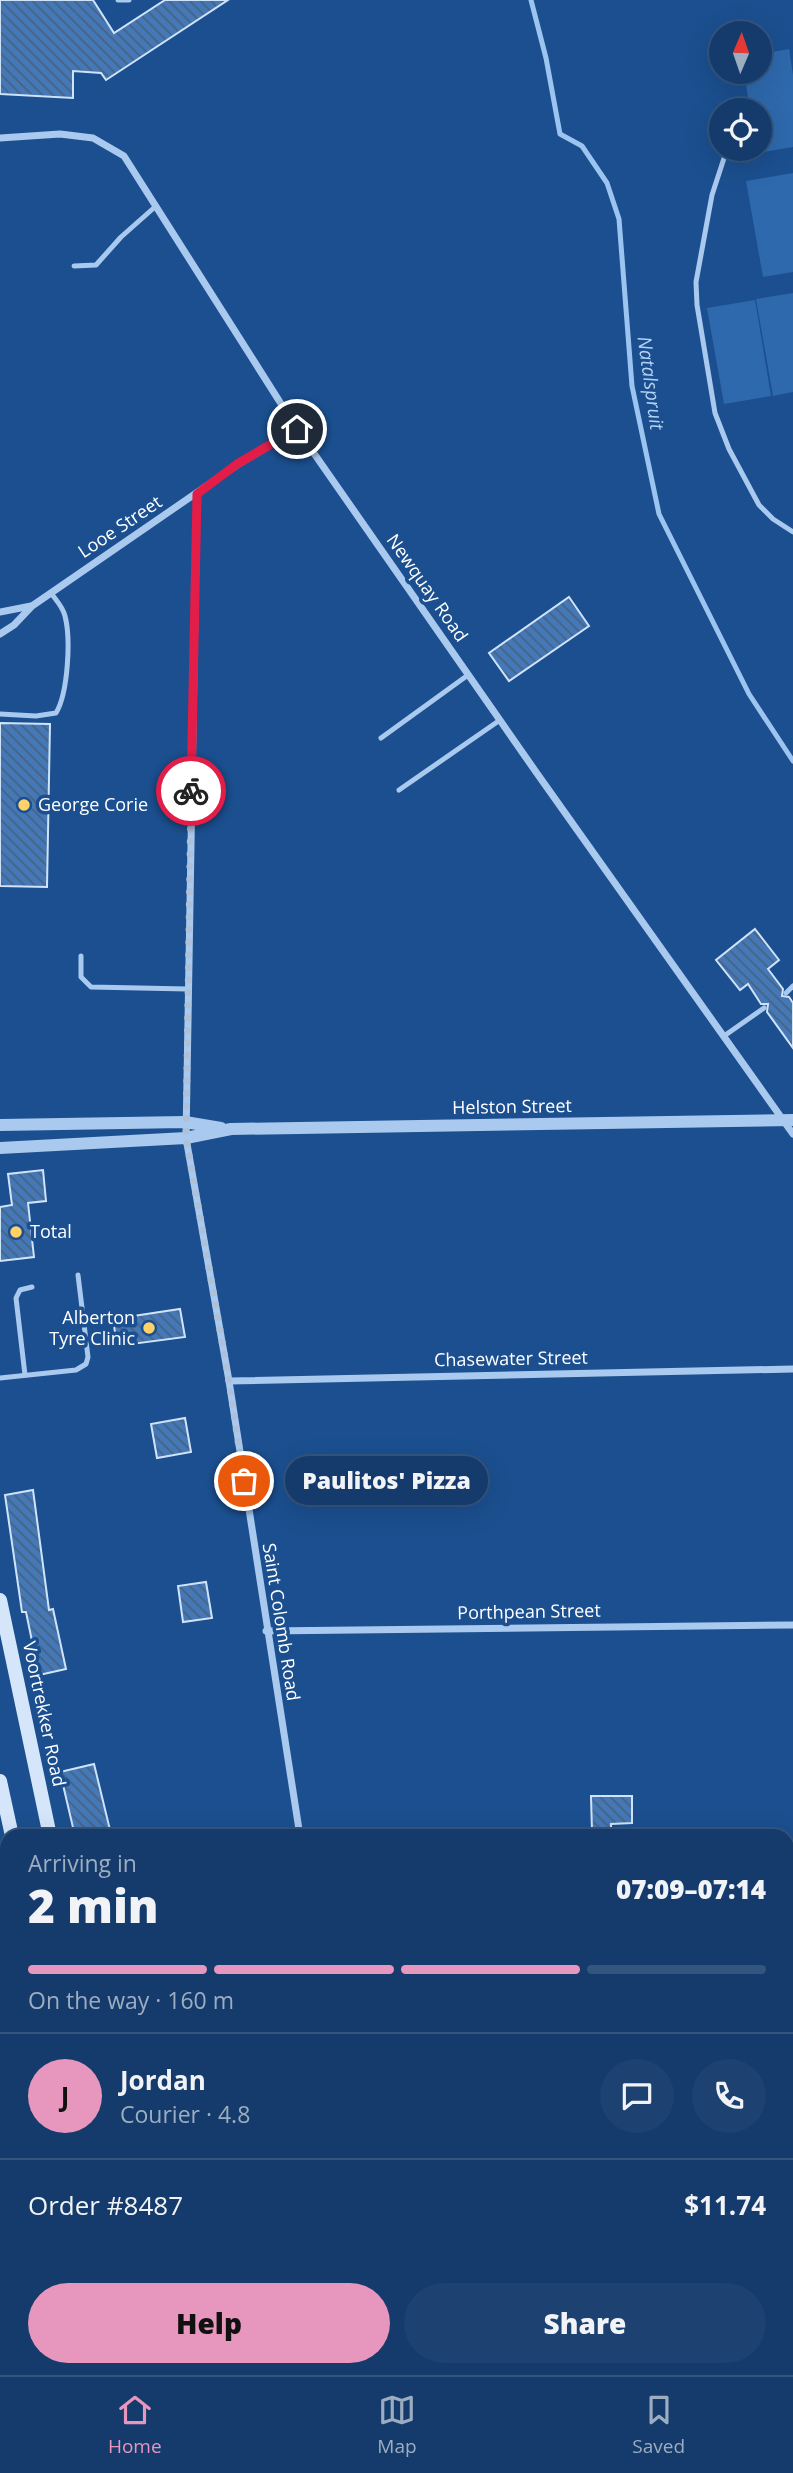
<!DOCTYPE html>
<html lang="en">
<head>
<meta charset="utf-8">
<style>
  body { margin:0; font-family:"Open Sans",sans-serif; background:#1d4271; color:#f1f3f6; height:100vh; display:flex; flex-direction:column; font-size:26px; white-space:nowrap }
  * { box-sizing:border-box; margin:0 }
  p { font-size:23px; color:#9dadc1 }
  .icon { flex:none; width:38px; height:38px; fill:none; stroke:currentColor; stroke-width:2; stroke-linecap:round; stroke-linejoin:round }
  .map { position:relative; flex:1; overflow:hidden }
  .drawer { position:absolute; left:0px; top:1829px; width:794px; height:548px; display:flex; flex-direction:column; background:#143b6b; border-radius:21px 21px 0 0; box-shadow:0 7px 28px #0002,0 0 0 2px #33557e }
  .drawer>* { flex:none }
  .needle { width:46px; rotate:2deg }
  .buttons { position:absolute; left:709px; top:21px; display:grid; gap:14px }
  .buttons a { display:grid; place-items:center; width:63px; height:63px; border-radius:50%; background:#143b6b; box-shadow:0 7px 28px #0002,0 0 0 2px #33557e; font-size:35px }
  .pin { position:absolute; display:grid; place-items:center; width:60px; height:60px; color:#fff; margin:-30px; border:4px solid #fff; border-radius:50%; box-shadow:0 2px 7px #0007 }
  .courier { position:absolute; display:grid; place-items:center; width:70px; height:70px; margin:-35px; border:5px solid #e11d48; border-radius:50%; background:#fff; color:#222; box-shadow:0 2px 9px #0007 }
  .bubble { position:absolute; height:49px; border-radius:24px; background:#143b6b; box-shadow:0 7px 28px #0002,0 0 0 2px #33557e; font-size:23px; font-weight:800; line-height:49px; text-align:center }
  .overview em { font-style:normal; font-weight:800 }
  .overview div { display:flex; flex-direction:column-reverse }
  .overview { display:flex; align-items:center; justify-content:space-between; height:119px; padding:0 28px }
  h1 { font-size:46px; font-weight:800; line-height:52px }
  .bar { display:grid; grid-template-columns:repeat(4,1fr); gap:10px 7px; align-content:center; height:84px; padding:0 28px }
  .bar i { height:9px; border-radius:5px; background:#33557e }
  .bar .selected { background:#e797bd }
  .bar p { grid-column:span 4 }
  .line { display:flex; align-items:center; gap:18px; padding:0 28px; border-top:2px solid #33557e }
  .line div { flex:1 }
  .round { display:grid; place-items:center; flex:none; width:74px; height:74px; border-radius:37px; background:#1d4271 }
  .primary-button { display:flex; gap:14px; margin-top:auto; padding:14px 28px }
  .primary-button a { flex:1; height:80px; border-radius:42px; background:#e797bd; color:#111; font-size:28px; font-weight:800; line-height:80px; text-align:center }
  .primary-button a+a { background:#1d4271; color:#f1f3f6 }
  .tabs { display:flex; justify-content:space-around; align-items:center; height:98px; border-top:2px solid #33557e; background:#143b6b; font-size:19px; color:#9dadc1 }
  .tabs a { display:grid; justify-items:center; gap:4px }
  .tabs .selected { color:#e797bd }
  .map>svg:first-child { display:block }
</style>
</head>
<body>
<div class="map">
<svg width="793" height="2375" viewBox="0 0 793 2375">
  <defs>
    <pattern id="building-back-hatch" width="6" height="6" patternUnits="userSpaceOnUse" patternTransform="scale(1.75)"><rect width="6" height="6" fill="#4478b7"/><path d="M-1 5l2 2M0 0l6 6M5-1l2 2" fill="none" stroke="#486282"/></pattern>
  </defs>
  <rect width="100%" height="100%" fill="#1b4f8f"/>
  <g fill="#2e69ad">
    <path d="M789 49 793 75V147L757 153V149H760V110H750L744 72H760V54Z"/>
    <path d="M793 173V272L763 277 746 181Z"/>
    <path d="M793 293V392L773 396 756 299Z"/>
    <path d="M755 300 771 396 724 404 707 308Z"/>
  </g>
  <g fill="none" stroke-linecap="round" stroke-linejoin="round">
    <path stroke="#9cc4f0" stroke-width="5" d="M531 0 546 58 560 134 582 146 607 183 619 219 632 386 659 514 749 694 793 761"/>
  </g>
  <g fill="url(#building-back-hatch)" stroke="#cfe3fa" stroke-width="2">
    <path d="M0 0H93L114 33 165 0H228L106 80 101 73 73 71V98L0 94Z"/>
    <path d="M569 597 589 626 509 681 489 653Z"/>
    <path d="M0 723 50 724 47 887 0 886Z"/>
    <path d="M755 929 779 960 768 969 783 989 782 996 789 997 793 1003V1048L767 1012 768 1004H761L748 984 740 990 716 960Z"/>
    <path d="M43 1170 46 1201 28 1203 34 1257 0 1261V1207L12 1205 8 1174Z"/>
    <path d="M180 1309 185 1337 117 1346 113 1319Z"/>
    <path d="M185 1418 191 1452 157 1458 151 1424Z"/>
    <path d="M33 1490 49 1610 53 1609 66 1669 39 1675 26 1612H22L5 1495Z"/>
    <path d="M206 1582 212 1618 183 1622 178 1586Z"/>
    <path d="M94 1764 111 1834 75 1836 60 1772Z"/>
    <path d="M591 1796H632V1823L611 1824V1831L592 1832Z"/>
  </g>
  <g fill="none" stroke-linecap="round" stroke-linejoin="round">
    <g stroke="#a9c9ee" stroke-width="5">
      <path d="M118 0H129"/>
      <path d="M727 149 712 195 696 282 697 305 715 413 729 449 759 505 773 519 793 532"/>
      <path d="M74 266 96 265 121 237 156 206"/>
      <path d="M0 714 36 716 56 713C68 693 71 639 65 616 63 607 56 600 51 593"/>
      <path d="M381 738 468 675"/>
      <path d="M399 790 500 720"/>
      <path d="M81 956V977L91 987 187 989"/>
      <path d="M786 993 793 986"/>
      <path d="M724 1036 764 1008"/>
      <path d="M25 1375 16 1298 20 1290 32 1287"/>
      <path d="M0 1378 76 1370 86 1364 88 1357 78 1275"/>
      <path d="M788 2198 793 2196"/>
      <path d="M788 2226 793 2225"/>
      <path d="M394 2370 423 2375"/>
      <path d="M442 2375 454 2370"/>
      <path d="M503 2375 504 2370"/>
      <path d="M587 2375 589 2370"/>
    </g>
    <g stroke="#a9c9ee" stroke-width="7">
      <path d="M0 138 60 134 93 138 124 156 297 429 536 772 793 1134"/>
      <path d="M197 493 186 1138 229 1381 300 1836"/>
      <path d="M0 612 31 606"/>
      <path d="M0 634 14 625 32 606 237 465 297 429"/>
      <path d="M229 1381 793 1369"/>
      <path d="M266 1631 793 1625"/>
      <path d="M223 2370 229 2375"/>
      <path d="M266 2370 272 2375"/>
      <path d="M534 2375 550 2371 563 2375"/>
    </g>
    <g stroke="#a9c9ee" stroke-width="12">
      <path d="M0 1125 185 1122 221 1128"/>
      <path d="M0 1148 186 1138 231 1129 793 1120"/>
      <path d="M0 1892H7"/>
    </g>
    <g stroke="#d6e6fa" stroke-width="14">
      <path d="M0 1600 50 1836"/>
      <path d="M0 1781 12 1836"/>
    </g>
    <g stroke="#f0f6ff" stroke-width="18">
      <path d="M788 1888 793 1887"/>
      <path d="M788 1924 793 1923"/>
      <path d="M119 2370 121 2375"/>
      <path d="M170 2375 171 2370"/>
      <path d="M207 2375 208 2370"/>
    </g>
  </g>
  <g fill="none" stroke-linecap="round" stroke-linejoin="round">
    <path stroke="#afc1d8" stroke-width="7" stroke-dasharray="0 12.6" d="M191 791 186 1138 229 1381 244 1481"/>
    <path stroke="#e11d48" stroke-width="9" d="M191 791 197 494 237 464 297 429"/>
  </g>
  <g fill="#ffd166" stroke="#1b4f8f" stroke-width="2.5">
    <circle cx="24" cy="805" r="7"/>
    <circle cx="16" cy="1232" r="7"/>
    <circle cx="149" cy="1328" r="7"/>
  </g>
  <g text-anchor="middle" stroke-width="7" stroke-linejoin="round" paint-order="stroke">
    <g font-size="18" fill="#fff" stroke="#1b4f8f">
      <text transform="translate(120 527) rotate(-34)" y="6">Looe Street</text>
      <text transform="translate(427 588) rotate(55)" y="6">Newquay Road</text>
      <text transform="translate(512 1107) rotate(-1)" y="6">Helston Street</text>
      <text transform="translate(511 1359) rotate(-1)" y="6">Chasewater Street</text>
      <text transform="translate(529 1612) rotate(-1)" y="6">Porthpean Street</text>
      <text transform="translate(281 1622) rotate(81)" y="6">Saint Colomb Road</text>
      <text transform="translate(44 1714) rotate(78)" y="6">Voortrekker Road</text>
    </g>
    <g font-size="18" fill="#fff" stroke="#1b4f8f" text-anchor="start">
      <text x="38" y="811">George Corie</text>
      <text x="30" y="1238">Total</text>
      <text x="135" y="1324" text-anchor="end">Alberton<tspan x="135" dy="21">Tyre Clinic</tspan></text>
    </g>
    <g font-size="19" font-style="italic" fill="#b5d3f5" stroke="#1b4f8f">
      <text transform="translate(651 383) rotate(82)" y="7">Natalspruit</text>
    </g>
  </g>
</svg>
<div class="buttons">
<a><svg class="needle" viewBox="-14 -14 28 28"><path d="M0-13l5 13h-10z" fill="#e53935"/><path d="M0 13l5-13h-10z" fill="#9dadc1"/></svg></a>
<a><svg class="icon" aria-label="locate" viewBox="0 0 24 24"><circle cx="12" cy="12" r="6"/><path d="M12 2v4M12 18v4M2 12h4M18 12h4"/></svg></a>
</div>
<div class="pin" style="left:244px;top:1481px;background:#ea580c"><svg class="icon" aria-label="bag" viewBox="0 0 24 24"><path d="M5 8h14l-1 12H6zM9 8a3 3 0 0 1 6 0"/></svg></div>
<div class="pin" style="left:297px;top:429px;background:#1f2937"><svg class="icon" aria-label="home" viewBox="0 0 24 24"><path d="M3 11l9-7 9 7M6 9v11h12V9"/></svg></div>
<div class="courier" style="left:191px;top:791px"><svg class="icon" aria-label="bike" viewBox="0 0 24 24"><circle cx="6" cy="16" r="4"/><circle cx="18" cy="16" r="4"/><path d="M6 16l4-8h5l3 8M10 8l3 8H6M13 5h3"/></svg></div>
<div class="bubble" style="left:285px;top:1456px;width:203px">Paulitos' Pizza</div>
<section class="drawer">
<div class="overview"><div><h1>2 min</h1><p>Arriving in</p></div><em>07:09–07:14</em></div>
<div class="bar"><i class="selected"></i><i class="selected"></i><i class="selected"></i><i></i><p>On the way · 160 m</p></div>
<div class="line" style="height:126px"><b class="round" style="background:#e797bd;color:#111">J</b><div><b>Jordan</b><p>Courier · 4.8</p></div><a class="round"><svg class="icon" aria-label="chat" viewBox="0 0 24 24"><path d="M4 5h16v11H9l-5 4z"/></svg></a><a class="round"><svg class="icon" aria-label="phone" viewBox="0 0 24 24"><path d="M5 4h4l2 5-3 2q2 4 5 5l2-3 5 2v4C11 20 4 13 5 4z"/></svg></a></div>
<div class="line" style="height:91px"><div>Order #8487</div><b>$11.74</b></div>
<div class="primary-button"><a>Help</a><a>Share</a></div>
</section>
</div>
<nav class="tabs">
<a class="selected"><svg class="icon" aria-label="home" viewBox="0 0 24 24"><path d="M3 11l9-7 9 7M6 9v11h12V9"/></svg>Home</a>
<a><svg class="icon" aria-label="map" viewBox="0 0 24 24"><path d="M3 6l6-2 6 2 6-2v14l-6 2-6-2-6 2zM9 4v14M15 6v14"/></svg>Map</a>
<a><svg class="icon" aria-label="saved" viewBox="0 0 24 24"><path d="M7 4h10v16l-5-4-5 4z"/></svg>Saved</a>
</nav>
</body>
</html>
